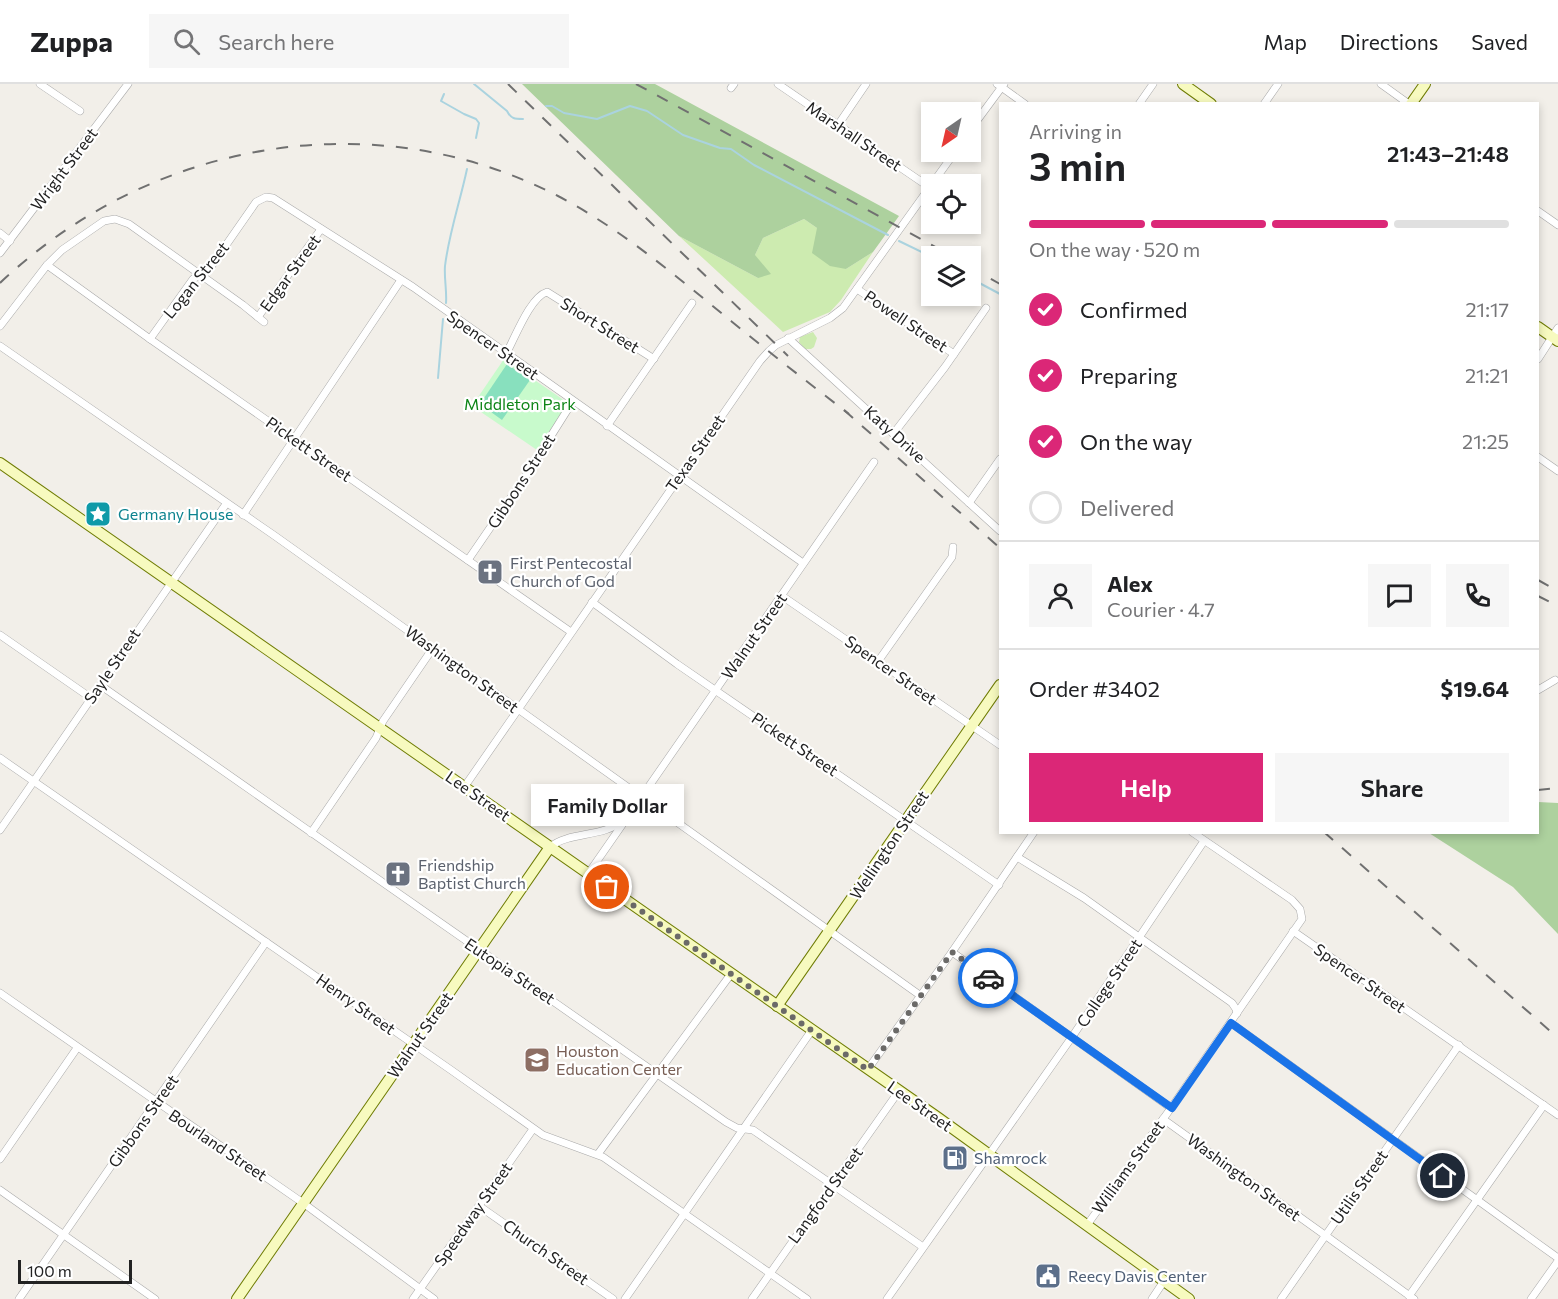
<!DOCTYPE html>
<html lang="en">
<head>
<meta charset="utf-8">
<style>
  body { margin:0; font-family:Commissioner,sans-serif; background:#f6f6f6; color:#202124; height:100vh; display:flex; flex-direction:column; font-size:22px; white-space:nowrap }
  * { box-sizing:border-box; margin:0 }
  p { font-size:20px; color:#757577 }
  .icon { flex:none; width:33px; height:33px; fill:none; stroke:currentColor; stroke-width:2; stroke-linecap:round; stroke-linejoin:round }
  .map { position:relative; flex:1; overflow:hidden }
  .side { position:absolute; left:999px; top:18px; width:540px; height:732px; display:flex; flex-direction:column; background:#fff; border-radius:0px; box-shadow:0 3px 9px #0003 }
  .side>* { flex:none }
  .needle { width:39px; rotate:214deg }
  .controls { position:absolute; left:921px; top:18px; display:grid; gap:12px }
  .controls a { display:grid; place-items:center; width:60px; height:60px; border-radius:0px; background:#fff; box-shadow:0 3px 9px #0003; font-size:30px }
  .scale { position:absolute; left:18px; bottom:15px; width:114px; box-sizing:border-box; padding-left:6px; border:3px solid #222; border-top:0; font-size:16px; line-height:21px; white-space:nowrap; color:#222; -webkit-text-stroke:4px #fff; paint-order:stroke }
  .pin { position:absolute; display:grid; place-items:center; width:51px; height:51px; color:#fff; margin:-26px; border:3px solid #fff; border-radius:50%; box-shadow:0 2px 6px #0007 }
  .courier { position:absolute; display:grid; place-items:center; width:60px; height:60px; margin:-30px; border:4px solid #1a73e8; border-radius:50%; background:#fff; color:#222; box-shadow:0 2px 8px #0007 }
  .bubble { position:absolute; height:42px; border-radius:0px; background:#fff; box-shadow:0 3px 9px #0003; font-size:20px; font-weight:600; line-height:42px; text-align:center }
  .headline em { font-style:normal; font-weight:600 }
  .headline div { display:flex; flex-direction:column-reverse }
  .headline { display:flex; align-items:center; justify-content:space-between; height:102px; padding:0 30px }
  h1 { font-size:39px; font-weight:600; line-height:45px }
  .bar { display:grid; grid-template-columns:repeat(4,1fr); gap:9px 6px; align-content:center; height:72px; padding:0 30px }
  .bar i { height:8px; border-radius:4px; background:#e0e0e0 }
  .bar .on { background:#db2777 }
  .bar p { grid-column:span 4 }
  .line { display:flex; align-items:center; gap:15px; padding:0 30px; border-top:2px solid #e0e0e0 }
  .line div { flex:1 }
  .round { display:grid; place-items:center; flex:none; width:63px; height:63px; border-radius:0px; background:#f6f6f6 }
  ol { padding:0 30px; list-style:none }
  li { display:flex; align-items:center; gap:18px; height:66px }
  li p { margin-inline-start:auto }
  li .icon { padding:6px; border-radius:50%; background:#db2777; color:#fff; stroke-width:4 }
  li:last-child { color:#757577 }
  li i { width:33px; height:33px; border:3px solid #e0e0e0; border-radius:50% }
  .button { display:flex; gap:12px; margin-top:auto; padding:12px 30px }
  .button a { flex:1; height:69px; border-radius:0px; background:#db2777; color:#fff; font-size:24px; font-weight:600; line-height:69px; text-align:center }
  .button a+a { background:#f6f6f6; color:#202124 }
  header { display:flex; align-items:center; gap:36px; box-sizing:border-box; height:84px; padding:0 30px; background:#fff; border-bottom:2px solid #e0e0e0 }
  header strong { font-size:28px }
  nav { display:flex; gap:33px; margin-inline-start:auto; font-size:21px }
  .search { width:420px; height:54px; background:#f6f6f6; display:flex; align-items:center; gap:15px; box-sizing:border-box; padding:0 21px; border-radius:0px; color:#757577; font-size:22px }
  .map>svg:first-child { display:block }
</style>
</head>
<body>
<header>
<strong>Zuppa</strong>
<div class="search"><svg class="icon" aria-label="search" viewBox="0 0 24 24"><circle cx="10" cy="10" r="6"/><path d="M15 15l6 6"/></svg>Search here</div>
<nav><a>Map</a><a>Directions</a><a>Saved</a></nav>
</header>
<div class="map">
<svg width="1558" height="1215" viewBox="0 0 1558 1215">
  <rect width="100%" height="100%" fill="#f2efe9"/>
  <g fill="#cdebb0">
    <path d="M804 135 817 144 846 185 873 168 841 216 830 228 783 248 679 152 758 194 755 171 763 154Z"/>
    <path d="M813 248 817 254 814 263 811 265H805L799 258 800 253Z"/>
  </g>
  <g fill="#add19e">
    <path d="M522 0H655L899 132 873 168 846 185 830 182 812 169 817 144 804 135 763 154 755 171 771 190 758 194 679 152Z"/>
    <path d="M1538 718 1558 719V850L1513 803 1429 749 1538 748Z"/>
  </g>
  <path fill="#c8facc" d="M504 275 568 319 537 366 472 322Z"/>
  <path fill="#88e0be" d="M507 280 530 296 502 336 480 320Z"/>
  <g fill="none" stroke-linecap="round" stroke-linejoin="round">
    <g stroke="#aad3df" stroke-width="2">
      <path d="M474 0 507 27C511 35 515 35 523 35"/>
      <path d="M444 10 441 17 464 30 476 35 479 39 476 54"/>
      <path d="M546 22H552L564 29 597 35 630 22 647 27 683 51 720 64 731 65 754 81 888 151"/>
      <path d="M899 157 932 173"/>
      <path d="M970 194 1000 210"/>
      <path d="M446 219C447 207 444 194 445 182 449 149 460 118 467 85"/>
      <path d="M438 294 443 235"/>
    </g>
    <g stroke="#a9a9a9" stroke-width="8">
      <g id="street">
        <path d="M40 0 80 27"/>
        <path d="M778 0 929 103"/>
        <path d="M997 0 1025 20"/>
        <path d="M1381 0 1409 20"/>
        <path d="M731 4 734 0"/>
        <path d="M1139 20 1153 0"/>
        <path d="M1264 20 1278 0"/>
        <path d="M838 41 866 0"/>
        <path d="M970 46 1004 0"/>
        <path d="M1538 127 1558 141"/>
        <path d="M0 149 10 157"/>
        <path d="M0 169 128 0"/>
        <path d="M47 181 150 255 571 548"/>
        <path d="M857 205 954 270"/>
        <path d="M258 233 321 145"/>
        <path d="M0 242 47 181 62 166 104 137 115 135 129 140 243 221 264 238"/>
        <path d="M788 254 1000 447"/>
        <path d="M150 255 193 195 208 187 256 118 266 113 273 114 413 203 803 479"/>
        <path d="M0 262 275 452 921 912"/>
        <path d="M506 270C515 254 530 213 547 208L654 275"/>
        <path d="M1538 275 1558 244"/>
        <path d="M607 342 692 219"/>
        <path d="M894 349 945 283 986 224"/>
        <path d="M1538 373 1558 387"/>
        <path d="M969 419 1000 375"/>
        <path d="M243 431 401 196"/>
        <path d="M468 476 527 390 573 317"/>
        <path d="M782 512 1000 661"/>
        <path d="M592 518 677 580 999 801"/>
        <path d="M0 551 91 614"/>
        <path d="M879 576 952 473 953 463"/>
        <path d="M100 601 726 1038 737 1044 753 1046 923 1163"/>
        <path d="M1538 606 1555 596"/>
        <path d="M0 674 451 986 543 1051 603 1073 807 1215"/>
        <path d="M465 702 760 277 769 267 776 261 830 234 843 224 955 68"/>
        <path d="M0 746 226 420"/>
        <path d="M311 749 376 654 383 637 433 564"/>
        <path d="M550 763C570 747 604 754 623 736"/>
        <path d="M1017 773 1084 814 1232 919 1236 925 1237 929"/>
        <path d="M588 790 874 378"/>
        <path d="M1293 847 1558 1031"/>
        <path d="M952 868 1171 1024"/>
        <path d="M0 909 303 1119 434 1215"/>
        <path d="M1231 939 1558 1174"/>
        <path d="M868 985 952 868 1034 748"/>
        <path d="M1163 1035 1414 1215"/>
        <path d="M598 1070 731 890"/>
        <path d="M0 1075 77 964"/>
        <path d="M0 1106 155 1215"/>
        <path d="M479 1122 613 1215"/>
        <path d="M1087 1141 1171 1024 1302 835 1300 825 1292 816 1192 748"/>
        <path d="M1409 1212 1544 1021"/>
        <path d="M19 1215 266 858"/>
        <path d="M413 1215 533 1045"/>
        <path d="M625 1215 812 946"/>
        <path d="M752 1215 899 1007"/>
        <path d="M887 1215 1072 953 1204 757"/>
        <path d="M1152 1215 1164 1197"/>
        <path d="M1281 1215 1459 961"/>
        <path d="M1531 1215 1558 1177"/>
      </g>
    </g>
    <g stroke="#707d05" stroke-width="12">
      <g id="secondary">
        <path d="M1183 0 1211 20"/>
        <path d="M1411 20 1425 0"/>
        <path d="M1538 243 1558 257"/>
        <path d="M0 379 937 1033 1189 1215"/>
        <path d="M777 922 1000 601"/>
        <path d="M237 1215 550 763"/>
      </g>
    </g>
    <use href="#street" stroke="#fff" stroke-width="7"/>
    <use href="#secondary" stroke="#f7fabf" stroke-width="10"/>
    <g stroke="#707070" stroke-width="2" stroke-dasharray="12 12" stroke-linecap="butt">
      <path d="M508 0 788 272"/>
      <path d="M636 0 952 172"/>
      <path d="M970 183 1000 200"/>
      <path d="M0 199C150 57 372 16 558 112 621 145 676 192 731 237 770 269 810 300 849 330"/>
      <path d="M844 326 1000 464"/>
      <path d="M1538 496 1558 507"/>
      <path d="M1538 512 1558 522"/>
      <path d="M1538 706 1558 704"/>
      <path d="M1324 748 1558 954"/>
    </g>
  </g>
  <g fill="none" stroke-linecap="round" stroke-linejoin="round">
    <path stroke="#6b6a68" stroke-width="6" stroke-dasharray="0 10.8" d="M607 803 868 986 952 868 988 894"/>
    <path stroke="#1a73e8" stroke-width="8" d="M988 894 1172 1024 1231 939 1443 1092"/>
  </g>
  <defs>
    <g id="sight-square" transform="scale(1.35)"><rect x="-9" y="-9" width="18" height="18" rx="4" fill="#0f9aa8" stroke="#fff"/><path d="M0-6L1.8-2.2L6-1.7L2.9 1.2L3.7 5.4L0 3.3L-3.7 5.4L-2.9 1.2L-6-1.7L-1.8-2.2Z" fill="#fff"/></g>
    <g id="church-square" transform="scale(1.35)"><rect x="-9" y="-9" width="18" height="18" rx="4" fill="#6b7280" stroke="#fff"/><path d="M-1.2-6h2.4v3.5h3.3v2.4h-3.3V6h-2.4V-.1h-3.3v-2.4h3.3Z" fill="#fff"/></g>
    <g id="school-square" transform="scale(1.35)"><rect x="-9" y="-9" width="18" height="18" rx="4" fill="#8d6e63" stroke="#fff"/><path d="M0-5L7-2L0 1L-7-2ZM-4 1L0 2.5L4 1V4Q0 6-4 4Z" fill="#fff"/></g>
    <g id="fuel-square" transform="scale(1.35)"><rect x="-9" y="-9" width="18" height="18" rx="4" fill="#5c6f8a" stroke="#fff"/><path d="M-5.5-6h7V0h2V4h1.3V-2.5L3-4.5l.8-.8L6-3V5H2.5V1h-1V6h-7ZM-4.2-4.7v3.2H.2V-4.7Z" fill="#fff"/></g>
    <g id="civic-square" transform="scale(1.35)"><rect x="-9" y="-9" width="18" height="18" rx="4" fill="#5c6f8a" stroke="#fff"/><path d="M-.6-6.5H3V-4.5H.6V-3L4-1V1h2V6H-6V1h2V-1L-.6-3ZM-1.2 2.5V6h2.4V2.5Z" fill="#fff"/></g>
  </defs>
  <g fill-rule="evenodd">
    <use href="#sight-square" x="98" y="430"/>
    <use href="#church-square" x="490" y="488"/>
    <use href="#church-square" x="398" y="790"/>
    <use href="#school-square" x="537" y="976"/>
    <use href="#fuel-square" x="955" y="1074"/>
    <use href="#civic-square" x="1048" y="1192"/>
  </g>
  <g text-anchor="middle" stroke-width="4.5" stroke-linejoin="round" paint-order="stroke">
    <g font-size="16" fill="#222" stroke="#fff">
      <text transform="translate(854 52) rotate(34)" y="6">Marshall Street</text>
      <text transform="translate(64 85) rotate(-53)" y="6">Wright Street</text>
      <text transform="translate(290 189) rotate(-54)" y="6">Edgar Street</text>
      <text transform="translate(196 196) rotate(-51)" y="6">Logan Street</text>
      <text transform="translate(906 237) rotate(34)" y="6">Powell Street</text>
      <text transform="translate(600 241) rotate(32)" y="6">Short Street</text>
      <text transform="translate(493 261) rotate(35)" y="6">Spencer Street</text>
      <text transform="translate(895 350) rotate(42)" y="6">Katy Drive</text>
      <text transform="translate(309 365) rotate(35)" y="6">Pickett Street</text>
      <text transform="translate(695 369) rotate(-55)" y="6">Texas Street</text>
      <text transform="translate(521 397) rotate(-57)" y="6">Gibbons Street</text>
      <text transform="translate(754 552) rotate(-55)" y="6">Walnut Street</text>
      <text transform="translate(112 582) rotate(-56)" y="6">Sayle Street</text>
      <text transform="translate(462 585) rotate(36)" y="6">Washington Street</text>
      <text transform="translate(891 586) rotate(35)" y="6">Spencer Street</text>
      <text transform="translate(795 660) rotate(34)" y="6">Pickett Street</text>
      <text transform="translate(478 712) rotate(35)" y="6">Lee Street</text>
      <text transform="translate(889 761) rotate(-56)" y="6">Wellington Street</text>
      <text transform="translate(510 887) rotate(34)" y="6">Eutopia Street</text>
      <text transform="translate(1360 894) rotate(35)" y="6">Spencer Street</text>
      <text transform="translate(1109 899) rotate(-56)" y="6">College Street</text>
      <text transform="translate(356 920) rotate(35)" y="6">Henry Street</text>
      <text transform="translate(420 951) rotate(-55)" y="6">Walnut Street</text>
      <text transform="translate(920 1022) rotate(35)" y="6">Lee Street</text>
      <text transform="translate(143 1037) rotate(-55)" y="6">Gibbons Street</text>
      <text transform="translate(218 1061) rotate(34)" y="6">Bourland Street</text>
      <text transform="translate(1128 1083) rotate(-54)" y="6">Williams Street</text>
      <text transform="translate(1244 1093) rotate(36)" y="6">Washington Street</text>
      <text transform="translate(1359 1103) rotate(-55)" y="6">Utilis Street</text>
      <text transform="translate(825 1111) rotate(-54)" y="6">Langford Street</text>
      <text transform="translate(473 1130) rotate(-55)" y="6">Speedway Street</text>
      <text transform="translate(546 1168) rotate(35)" y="6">Church Street</text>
    </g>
    <g font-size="16" fill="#0c8416" stroke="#fff">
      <text x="520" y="326">Middleton Park</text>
    </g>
    <g font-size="16" fill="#0d838f" stroke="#fff" text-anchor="start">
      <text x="118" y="436">Germany House</text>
    </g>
    <g font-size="16" fill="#5b616d" stroke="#fff" text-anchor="start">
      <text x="510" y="485">First Pentecostal<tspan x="510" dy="18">Church of God</tspan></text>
      <text x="418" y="787">Friendship<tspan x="418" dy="18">Baptist Church</tspan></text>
    </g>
    <g font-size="16" fill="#785e54" stroke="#fff" text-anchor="start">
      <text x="556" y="973">Houston<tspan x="556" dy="18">Education Center</tspan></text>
    </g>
    <g font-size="16" fill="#4e5e75" stroke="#fff" text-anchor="start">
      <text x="974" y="1080">Shamrock</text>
      <text x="1068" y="1198">Reecy Davis Center</text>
    </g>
  </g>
</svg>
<div class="controls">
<a><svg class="needle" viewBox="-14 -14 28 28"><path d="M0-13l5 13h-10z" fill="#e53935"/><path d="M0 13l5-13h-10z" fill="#757577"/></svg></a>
<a><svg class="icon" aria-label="locate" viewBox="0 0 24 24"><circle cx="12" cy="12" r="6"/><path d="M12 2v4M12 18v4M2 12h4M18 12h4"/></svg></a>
<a><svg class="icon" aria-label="layers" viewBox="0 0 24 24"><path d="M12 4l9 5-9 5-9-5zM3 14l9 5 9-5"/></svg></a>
</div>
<div class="scale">100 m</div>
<div class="pin" style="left:607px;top:803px;background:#ea580c"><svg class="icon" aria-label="bag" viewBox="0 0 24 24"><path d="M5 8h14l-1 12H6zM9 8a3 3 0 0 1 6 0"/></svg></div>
<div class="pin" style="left:1443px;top:1092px;background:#1f2937"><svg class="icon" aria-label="home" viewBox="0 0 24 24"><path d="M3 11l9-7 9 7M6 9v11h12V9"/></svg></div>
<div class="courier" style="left:988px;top:894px"><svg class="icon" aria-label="car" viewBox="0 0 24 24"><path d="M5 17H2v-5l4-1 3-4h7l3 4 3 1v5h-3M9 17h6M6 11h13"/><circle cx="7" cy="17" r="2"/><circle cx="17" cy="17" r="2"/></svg></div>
<div class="bubble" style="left:531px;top:700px;width:153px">Family Dollar</div>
<section class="side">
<div class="headline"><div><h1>3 min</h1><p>Arriving in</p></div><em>21:43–21:48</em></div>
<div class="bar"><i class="on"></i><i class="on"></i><i class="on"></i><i></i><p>On the way · 520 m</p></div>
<ol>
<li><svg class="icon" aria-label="check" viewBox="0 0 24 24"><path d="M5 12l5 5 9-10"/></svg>Confirmed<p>21:17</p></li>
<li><svg class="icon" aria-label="check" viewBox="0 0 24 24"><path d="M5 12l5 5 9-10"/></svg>Preparing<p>21:21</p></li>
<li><svg class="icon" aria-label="check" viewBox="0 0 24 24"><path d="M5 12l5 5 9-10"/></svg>On the way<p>21:25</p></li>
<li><i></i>Delivered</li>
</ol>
<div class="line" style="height:108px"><a class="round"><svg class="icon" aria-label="person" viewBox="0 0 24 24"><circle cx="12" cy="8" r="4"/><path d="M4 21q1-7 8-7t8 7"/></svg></a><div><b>Alex</b><p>Courier · 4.7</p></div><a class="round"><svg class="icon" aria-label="chat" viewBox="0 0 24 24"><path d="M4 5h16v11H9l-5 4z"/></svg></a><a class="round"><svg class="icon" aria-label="phone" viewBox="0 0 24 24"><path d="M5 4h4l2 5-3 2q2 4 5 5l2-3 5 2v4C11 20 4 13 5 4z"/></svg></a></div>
<div class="line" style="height:78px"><div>Order #3402</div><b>$19.64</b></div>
<div class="button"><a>Help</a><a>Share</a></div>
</section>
</div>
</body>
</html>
